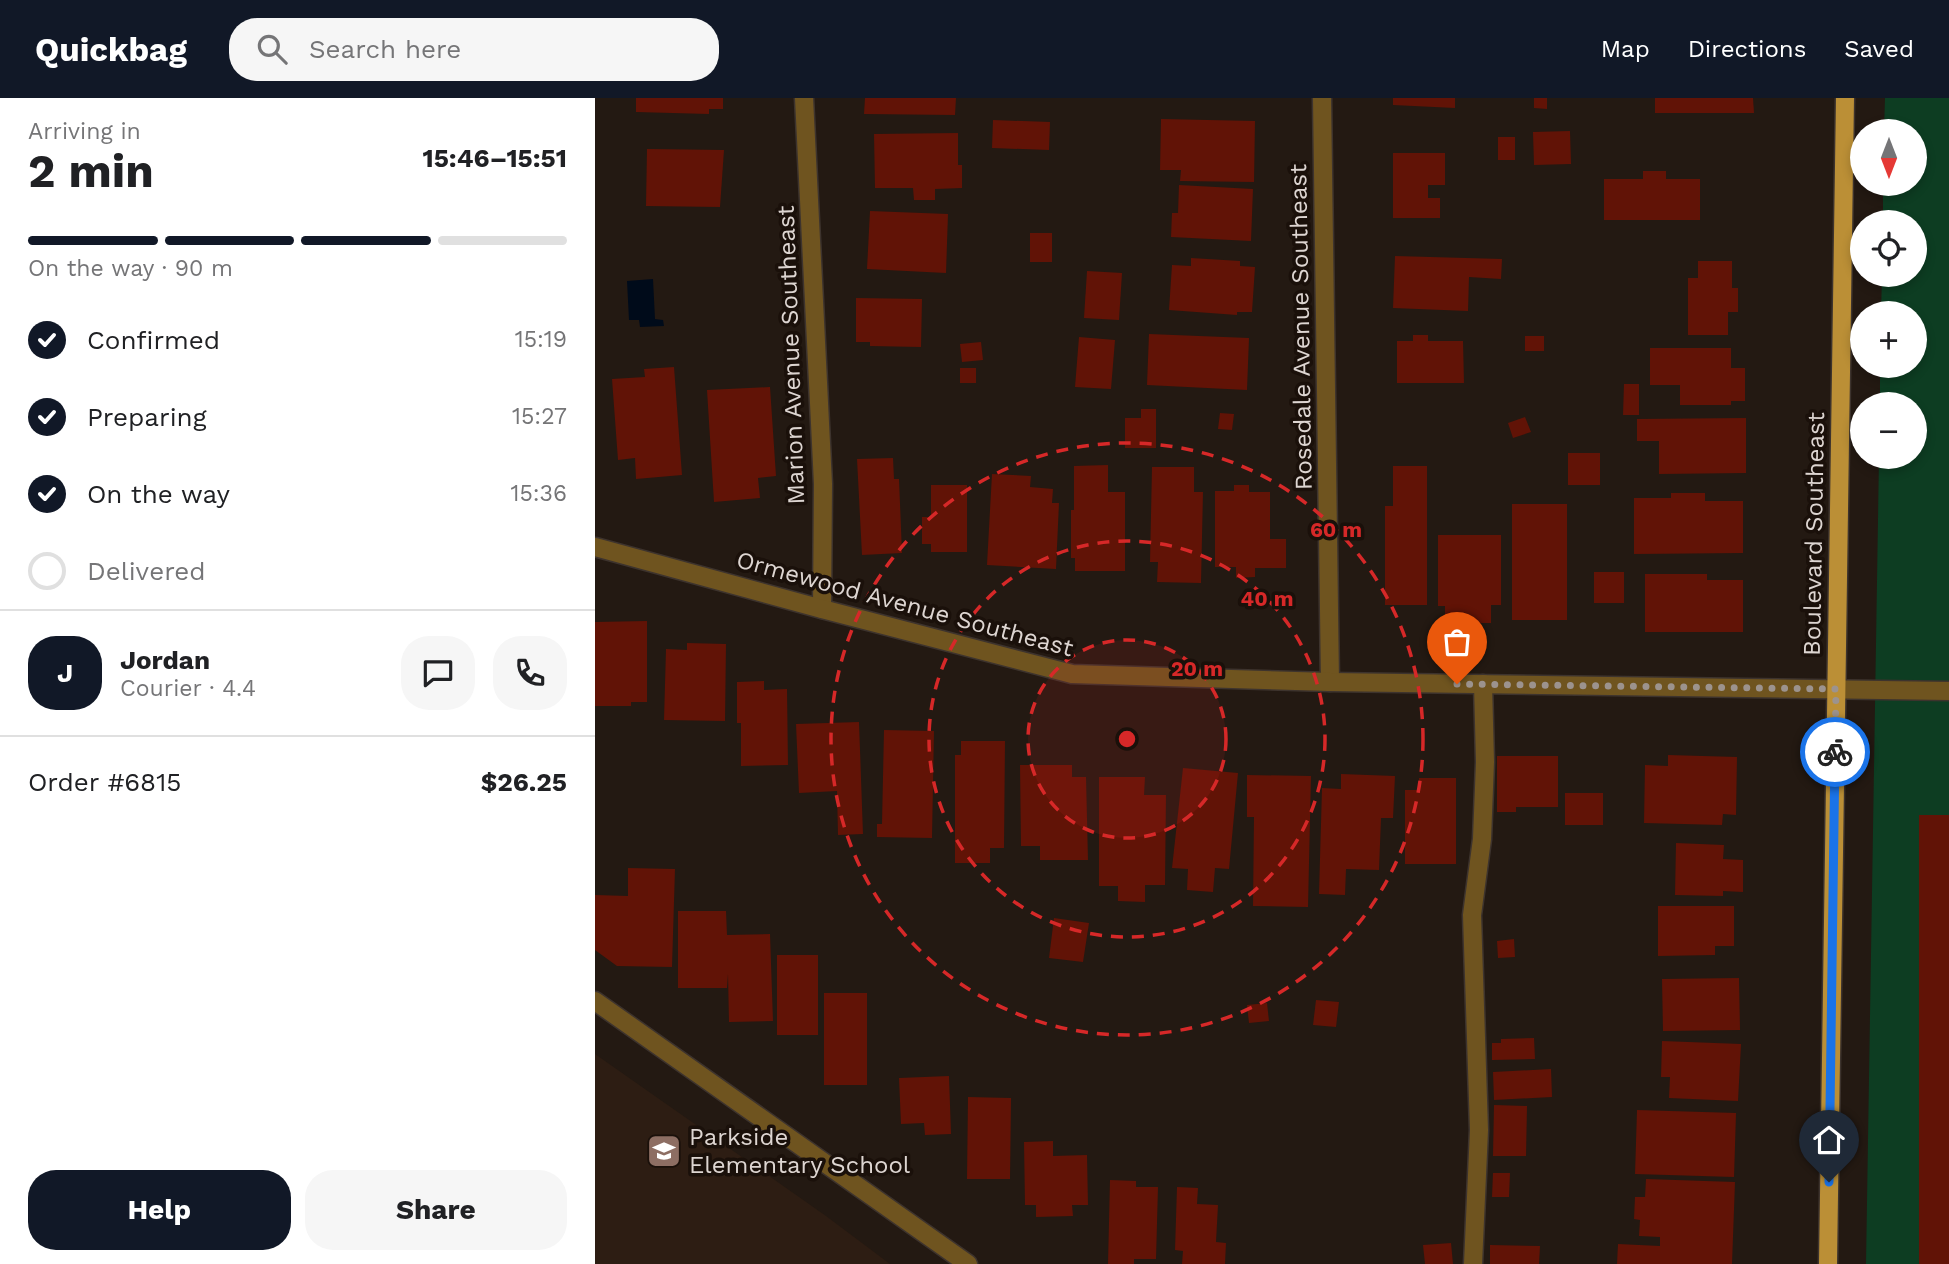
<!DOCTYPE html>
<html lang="en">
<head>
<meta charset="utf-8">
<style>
  body { margin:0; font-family:"Work Sans",sans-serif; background:#f6f6f6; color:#202124; height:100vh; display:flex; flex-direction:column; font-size:26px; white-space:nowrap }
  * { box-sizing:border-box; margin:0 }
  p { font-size:23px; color:#757577 }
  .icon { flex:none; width:38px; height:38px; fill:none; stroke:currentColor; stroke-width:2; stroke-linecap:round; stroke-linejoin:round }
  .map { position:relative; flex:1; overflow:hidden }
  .sheet { display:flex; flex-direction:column; background:#fff; width:595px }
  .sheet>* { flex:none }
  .needle { width:46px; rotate:180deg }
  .controls { position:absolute; left:1255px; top:21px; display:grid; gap:14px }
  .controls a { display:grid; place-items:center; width:77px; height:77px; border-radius:50%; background:#fff; box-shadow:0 4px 10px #0003; font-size:35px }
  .pin { position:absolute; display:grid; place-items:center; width:60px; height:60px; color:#fff; margin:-72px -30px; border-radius:50% 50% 50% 0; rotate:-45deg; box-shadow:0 0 7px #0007 }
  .pin .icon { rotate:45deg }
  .courier { position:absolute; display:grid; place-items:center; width:70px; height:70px; margin:-35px; border:5px solid #1a73e8; border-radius:50%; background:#fff; color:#222; box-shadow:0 2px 9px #0007 }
  .head em { font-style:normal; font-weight:700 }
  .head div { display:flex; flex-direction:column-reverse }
  .head { display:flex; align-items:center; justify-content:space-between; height:119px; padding:0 28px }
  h1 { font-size:46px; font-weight:700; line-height:52px }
  .bar { display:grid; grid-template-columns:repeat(4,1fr); gap:10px 7px; align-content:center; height:84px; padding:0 28px }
  .bar i { height:9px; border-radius:5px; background:#e0e0e0 }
  .bar .active { background:#111827 }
  .bar p { grid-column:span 4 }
  .line { display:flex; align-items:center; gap:18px; padding:0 28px; border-top:2px solid #e0e0e0 }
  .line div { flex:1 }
  .round { display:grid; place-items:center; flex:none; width:74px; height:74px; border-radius:28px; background:#f6f6f6 }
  ol { padding:0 28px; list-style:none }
  li { display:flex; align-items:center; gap:21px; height:77px }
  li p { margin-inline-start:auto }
  li .icon { padding:7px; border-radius:50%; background:#111827; color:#fff; stroke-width:4 }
  li:last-child { color:#757577 }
  li i { width:38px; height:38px; border:4px solid #e0e0e0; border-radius:50% }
  .button { display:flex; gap:14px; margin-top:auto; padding:14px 28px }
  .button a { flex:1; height:80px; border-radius:28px; background:#111827; color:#fff; font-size:28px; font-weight:700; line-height:80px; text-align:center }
  .button a+a { background:#f6f6f6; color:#202124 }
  header { display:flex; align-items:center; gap:42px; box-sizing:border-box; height:98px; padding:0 35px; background:#111827; color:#fff }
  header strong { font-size:33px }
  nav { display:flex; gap:38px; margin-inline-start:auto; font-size:24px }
  .search { width:490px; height:63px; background:#f6f6f6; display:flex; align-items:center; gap:18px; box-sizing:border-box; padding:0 24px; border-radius:28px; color:#757577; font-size:26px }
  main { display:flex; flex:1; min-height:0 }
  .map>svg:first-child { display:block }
</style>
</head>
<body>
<header>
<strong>Quickbag</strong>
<div class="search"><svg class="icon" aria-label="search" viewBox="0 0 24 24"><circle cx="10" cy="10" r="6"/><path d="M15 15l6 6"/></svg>Search here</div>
<nav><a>Map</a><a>Directions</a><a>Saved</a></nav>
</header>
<main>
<section class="sheet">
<div class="head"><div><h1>2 min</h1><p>Arriving in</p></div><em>15:46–15:51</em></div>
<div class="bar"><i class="active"></i><i class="active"></i><i class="active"></i><i></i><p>On the way · 90 m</p></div>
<ol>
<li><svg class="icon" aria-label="check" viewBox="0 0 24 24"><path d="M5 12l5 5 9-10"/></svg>Confirmed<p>15:19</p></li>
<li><svg class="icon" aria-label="check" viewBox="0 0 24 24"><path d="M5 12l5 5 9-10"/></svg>Preparing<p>15:27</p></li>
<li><svg class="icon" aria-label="check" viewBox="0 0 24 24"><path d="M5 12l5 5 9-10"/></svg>On the way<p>15:36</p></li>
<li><i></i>Delivered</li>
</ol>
<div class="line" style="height:126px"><b class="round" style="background:#111827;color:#fff">J</b><div><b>Jordan</b><p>Courier · 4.4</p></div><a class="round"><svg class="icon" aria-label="chat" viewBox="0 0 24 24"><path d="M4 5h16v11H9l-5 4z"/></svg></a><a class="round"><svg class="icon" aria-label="phone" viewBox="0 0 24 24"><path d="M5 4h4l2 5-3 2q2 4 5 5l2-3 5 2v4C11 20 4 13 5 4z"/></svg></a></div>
<div class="line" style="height:91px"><div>Order #6815</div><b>$26.25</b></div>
<div class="button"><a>Help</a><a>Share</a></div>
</section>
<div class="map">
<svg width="1354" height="1166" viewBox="0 0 1354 1166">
  <rect width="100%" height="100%" fill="#231912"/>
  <path fill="#2d1d13" d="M0 956 231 1118 295 1166H0Z"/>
  <path fill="#0d3d22" d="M1290 0H1354V1166H1271L1284 359H1320V306H1285V268H1320V215H1286L1287 177H1320V124H1288V86H1320V33H1289Z"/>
  <path fill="#000b1a" d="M58 181 60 221 68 222 69 228 45 229 44 222H34L32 183Z"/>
  <g fill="#611306">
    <path d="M41 0H128V11H114V16L41 14Z"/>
    <path d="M270 0H361L360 17 269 16Z"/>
    <path d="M798 0H860V10L798 7Z"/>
    <path d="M939 0H952V11L939 10Z"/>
    <path d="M1060 0H1158L1159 15H1060Z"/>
    <path d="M566 21 660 23 659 84 585 83 586 72H565Z"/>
    <path d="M398 22 455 24 454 52 397 50Z"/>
    <path d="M975 33 976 66 939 67 938 34Z"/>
    <path d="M363 35V67H367V90L340 91V102H319L318 90H280L279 36Z"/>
    <rect x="903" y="39" width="17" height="23"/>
    <path d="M52 51 129 52 125 109 51 108Z"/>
    <path d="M798 55H850V87H833V100H845V120H798Z"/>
    <path d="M1048 73H1071V81H1105V122H1009V81H1048Z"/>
    <path d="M584 87 658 91 656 143 576 139 577 115H583Z"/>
    <path d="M275 113 353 116 351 175 272 171Z"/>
    <rect x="435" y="135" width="22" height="29"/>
    <path d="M800 158 907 161 906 181 874 179 873 213 798 210Z"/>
    <path d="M596 160 645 163V168L660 169 657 214H642V217L574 212 577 167 596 168Z"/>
    <path d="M1103 163H1137V190H1143V214H1133V237H1093V180H1103Z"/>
    <path d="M492 173 527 175 524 222 489 220Z"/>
    <path d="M261 200 327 201 326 249 275 248V244H261Z"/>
    <path d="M554 236 654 240 652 292 552 287Z"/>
    <path d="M818 237H833V243H868L869 285H802V243H818Z"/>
    <rect x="930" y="238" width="19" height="15"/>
    <path d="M484 239 520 242 516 291 480 289Z"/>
    <path d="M386 244 388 262 367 264 365 246Z"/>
    <path d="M1055 250H1136V270H1150V303H1136V307H1085V287H1055Z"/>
    <path d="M79 269 87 377 41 381 40 360 23 362 17 281 50 279 49 271Z"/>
    <rect x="365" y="270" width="16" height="15"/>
    <path d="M1029 286H1044V317H1028Z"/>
    <path d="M175 289 181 378 163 380 165 400 119 404 112 292Z"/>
    <path d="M546 311H561V350H530V320H546Z"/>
    <path d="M625 315 639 316 637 332 623 331Z"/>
    <path d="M930 319 936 334 918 340 913 325Z"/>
    <path d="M1151 320V375L1064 376V343H1042V321Z"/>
    <rect x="973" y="355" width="32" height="32"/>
    <path d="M298 360 299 381H304L307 455 267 457 262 361Z"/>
    <path d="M513 367V394H530V473H480V460H476V412H479V368Z"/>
    <path d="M798 368H832V507H790V408H798Z"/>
    <path d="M557 369H599V394H608L606 485 562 484 563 464H555Z"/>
    <path d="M397 376 436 378 435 389 458 391 457 405H464L461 471 392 467Z"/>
    <path d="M336 387H372V454H336V446H327V419H336Z"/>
    <path d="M639 387H654V394H675V441H691V470H660V479L641 480V469H620V393H639Z"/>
    <path d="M1076 395H1110V403H1148V455L1039 456V400H1076Z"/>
    <rect x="917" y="406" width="55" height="116"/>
    <path d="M843 437H906V507H896V525H850V508H843Z"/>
    <rect x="999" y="474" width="30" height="31"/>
    <path d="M1050 476H1112V482H1148V534H1050Z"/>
    <path d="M52 523V604H36V608H0V524Z"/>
    <path d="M92 545 131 546 130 623 69 622 71 551 92 552Z"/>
    <path d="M169 583V592L192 591 193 667 146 668V625H142V584Z"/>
    <path d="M264 624 268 736 243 737 242 693 204 695 201 626Z"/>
    <path d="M289 632 339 633 337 740 282 739V726H287Z"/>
    <path d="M366 643H410L409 750H395V765H360V657H366Z"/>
    <path d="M1073 657 1142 659 1141 717 1128 716 1127 727 1049 725 1050 667 1073 668Z"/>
    <path d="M902 658H963V709H921V714H902Z"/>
    <path d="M425 667H477V679H491L493 762H445V748H426Z"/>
    <path d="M588 670 643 675 634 771 620 770 618 794 592 792 593 771 577 770Z"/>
    <path d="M746 676 800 678 798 720H786L784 772 751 771 750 797 724 796 727 690 746 691Z"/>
    <path d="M652 677 716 678 713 809 658 808 659 719H652Z"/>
    <path d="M504 679H550L549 697H571L570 787H550V804L523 803V788H504Z"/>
    <path d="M824 680H861V766H810V692H824Z"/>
    <rect x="970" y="695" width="38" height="32"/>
    <rect x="1324" y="717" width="30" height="449"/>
    <path d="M1081 745 1129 747 1128 761 1148 762V794L1128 793V798L1080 797Z"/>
    <path d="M33 770 80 771 77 869 22 868 0 852V797L33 798Z"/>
    <path d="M1063 808H1139V848H1120V857L1063 858Z"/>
    <path d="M83 813H131L132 837 175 836 178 923 134 924 133 876 132 890H83Z"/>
    <path d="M459 820 494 825 488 864 454 860Z"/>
    <path d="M919 841 920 859 903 860 902 843Z"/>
    <rect x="182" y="857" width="41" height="80"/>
    <path d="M1144 880 1145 932 1068 933 1067 881Z"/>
    <rect x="229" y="895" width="43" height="92"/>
    <path d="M721 902 744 904 741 929 718 927Z"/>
    <path d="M672 905 674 923 654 925 652 907Z"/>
    <path d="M939 940 940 961 897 962V945H906V941Z"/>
    <path d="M1067 943 1146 946 1143 1003 1074 1000 1075 979H1066Z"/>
    <path d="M956 971 957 999 899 1002 898 974Z"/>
    <path d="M354 978 356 1036 330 1037 329 1025 306 1026 304 980Z"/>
    <path d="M373 999 416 1000 415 1081H372Z"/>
    <path d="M899 1007 932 1008 931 1058H898Z"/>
    <path d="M1042 1012 1141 1015 1139 1079 1040 1076Z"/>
    <path d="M458 1043V1058L492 1057 493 1107H477L478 1118 441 1119V1107H430L429 1044Z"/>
    <path d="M898 1075H915L914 1099H897Z"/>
    <path d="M1051 1081 1140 1084 1137 1166H1022L1023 1146 1065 1148V1139L1044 1138 1045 1122 1039 1121 1040 1099H1050Z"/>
    <path d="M515 1082 541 1083V1089H563L561 1161H539V1166H513Z"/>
    <path d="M582 1089 603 1090 602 1106 623 1107 621 1144 631 1145 630 1166H587L588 1153 580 1152Z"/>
    <path d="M856 1145 858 1166H830L828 1147Z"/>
    <path d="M895 1147 945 1148 944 1166H895Z"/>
  </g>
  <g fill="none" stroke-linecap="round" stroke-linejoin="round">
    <g stroke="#3d332d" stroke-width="21">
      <g id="minor">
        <path d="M209 0 228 386 227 511"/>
        <path d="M727 0 735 584"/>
        <path d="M0 449 227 511 477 576 735 584 1354 593"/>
        <path d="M0 903 373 1166"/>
        <path d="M878 1166 884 1032 877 817 887 741 890 664 888 586"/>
      </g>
    </g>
    <g stroke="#3d332d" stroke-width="21">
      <path id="major" d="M1233 1166 1250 0"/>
    </g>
    <use href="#minor" stroke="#6f541f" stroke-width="18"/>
    <use href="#major" stroke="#bb8f36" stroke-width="18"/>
  </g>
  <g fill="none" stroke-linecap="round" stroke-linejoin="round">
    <path stroke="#9c938e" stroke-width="7" stroke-dasharray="0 12.6" d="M862 586 1241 591 1240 654"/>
    <path stroke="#1a73e8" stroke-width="9" d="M1234 1084 1240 654"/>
  </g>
  <circle cx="532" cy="641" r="99" fill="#d62828" fill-opacity=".12"/>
  <g fill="none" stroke="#d62828" stroke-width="3.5" stroke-dasharray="12 9">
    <circle cx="532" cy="641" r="99"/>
    <circle cx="532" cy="641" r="198"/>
    <circle cx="532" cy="641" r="296"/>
  </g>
  <defs>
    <g id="school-square" transform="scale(1.75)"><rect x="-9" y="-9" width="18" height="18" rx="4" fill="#8d6e63" stroke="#1a100a"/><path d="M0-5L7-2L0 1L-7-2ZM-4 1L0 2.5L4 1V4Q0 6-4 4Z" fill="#fff"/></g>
  </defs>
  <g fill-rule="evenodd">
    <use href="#school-square" x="69" y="1053"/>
  </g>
  <g text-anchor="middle" stroke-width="7" stroke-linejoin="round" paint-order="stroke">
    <g font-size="24" fill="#ddd5d1" stroke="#1a100a">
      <text transform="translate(706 229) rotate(-91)" y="8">Rosedale Avenue Southeast</text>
      <text transform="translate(196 257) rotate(-92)" y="8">Marion Avenue Southeast</text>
      <text transform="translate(1219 436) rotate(-89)" y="8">Boulevard Southeast</text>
      <text transform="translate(310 506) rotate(15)" y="8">Ormewood Avenue Southeast</text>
    </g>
    <g font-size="24" fill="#ddd5d1" stroke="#1a100a" text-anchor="start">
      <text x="94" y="1047">Parkside<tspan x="94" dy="28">Elementary School</tspan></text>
    </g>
  </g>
  <circle cx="532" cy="641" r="10" fill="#d62828" stroke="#1a100a" stroke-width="3.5"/>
  <g font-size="21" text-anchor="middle" font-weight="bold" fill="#d62828" stroke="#1a100a" stroke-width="7" stroke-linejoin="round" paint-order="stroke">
    <text x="741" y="439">60 m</text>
    <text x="672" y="508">40 m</text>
    <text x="602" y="578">20 m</text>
  </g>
</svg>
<div class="controls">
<a><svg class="needle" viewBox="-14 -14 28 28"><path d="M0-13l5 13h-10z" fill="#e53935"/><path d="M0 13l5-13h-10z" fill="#757577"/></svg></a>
<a><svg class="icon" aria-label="locate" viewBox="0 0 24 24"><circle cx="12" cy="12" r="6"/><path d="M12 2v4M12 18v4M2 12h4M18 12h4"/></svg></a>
<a>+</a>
<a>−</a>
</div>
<div class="pin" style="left:862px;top:586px;background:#ea580c"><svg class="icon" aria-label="bag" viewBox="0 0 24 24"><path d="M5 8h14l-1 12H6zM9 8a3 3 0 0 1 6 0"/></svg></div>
<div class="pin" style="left:1234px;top:1084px;background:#1f2937"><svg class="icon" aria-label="home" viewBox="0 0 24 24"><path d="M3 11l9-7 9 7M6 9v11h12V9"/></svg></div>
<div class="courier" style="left:1240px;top:654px"><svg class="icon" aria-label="bike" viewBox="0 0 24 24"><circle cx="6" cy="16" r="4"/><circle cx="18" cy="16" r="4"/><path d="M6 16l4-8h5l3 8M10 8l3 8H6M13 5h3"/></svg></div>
</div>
</main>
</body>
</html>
